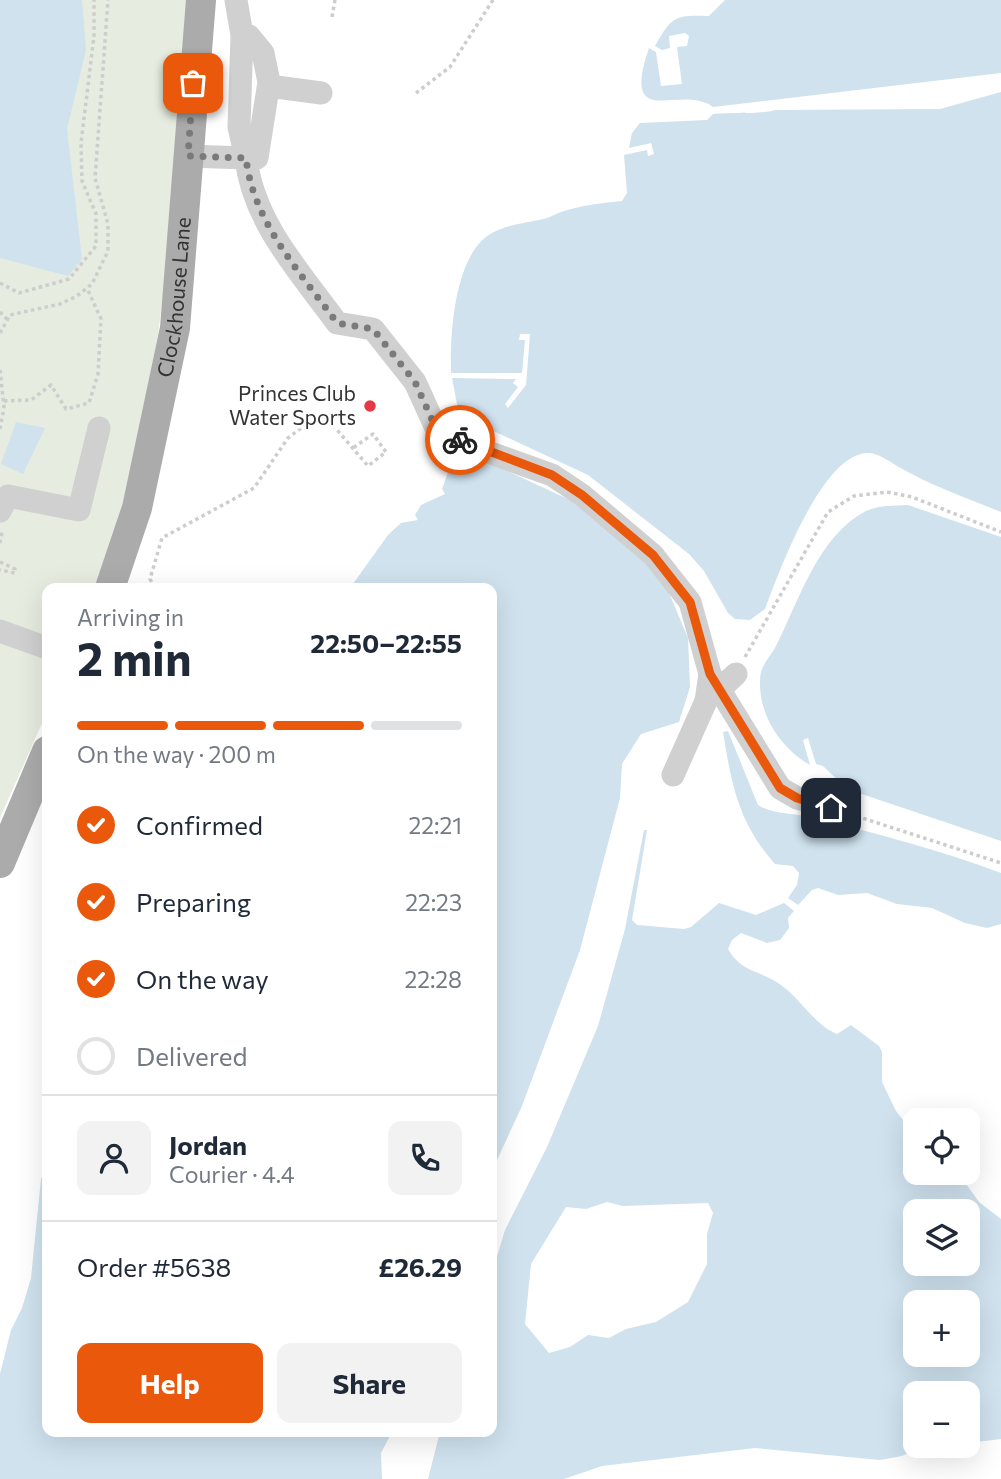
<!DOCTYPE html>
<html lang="en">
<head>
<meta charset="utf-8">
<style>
  body { margin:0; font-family:Commissioner,sans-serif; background:#f2f2f3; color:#1f2937; height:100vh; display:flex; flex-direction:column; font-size:26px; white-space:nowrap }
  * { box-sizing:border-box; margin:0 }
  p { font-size:23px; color:#747a83 }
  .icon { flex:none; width:38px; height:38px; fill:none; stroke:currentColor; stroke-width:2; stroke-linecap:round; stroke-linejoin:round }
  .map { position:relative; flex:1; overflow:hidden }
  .details { position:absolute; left:42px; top:583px; width:455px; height:854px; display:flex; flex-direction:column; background:#fff; border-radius:14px; box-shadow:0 7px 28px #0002 }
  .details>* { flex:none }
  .tools { position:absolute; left:903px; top:1108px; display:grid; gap:14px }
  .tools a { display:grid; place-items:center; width:77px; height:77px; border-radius:14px; background:#fff; box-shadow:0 7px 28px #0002; font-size:35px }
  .pin { position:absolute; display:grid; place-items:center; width:60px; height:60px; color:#fff; margin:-30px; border-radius:14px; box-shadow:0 4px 10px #0006 }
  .courier { position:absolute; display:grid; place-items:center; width:70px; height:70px; margin:-35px; border:5px solid #ea580c; border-radius:50%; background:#fff; color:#222; box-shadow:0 2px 9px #0007 }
  .headline em { font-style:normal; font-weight:700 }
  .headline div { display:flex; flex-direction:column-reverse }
  .headline { display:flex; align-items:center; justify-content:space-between; height:119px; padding:0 35px }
  h1 { font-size:46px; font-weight:700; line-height:52px }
  .bar { display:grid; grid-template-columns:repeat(4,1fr); gap:10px 7px; align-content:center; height:84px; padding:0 35px }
  .bar i { height:9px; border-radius:5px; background:#e0e1e3 }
  .bar .selected { background:#ea580c }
  .bar p { grid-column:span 4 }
  .line { display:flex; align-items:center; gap:18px; padding:0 35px; border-top:2px solid #e0e1e3 }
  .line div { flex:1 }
  .round { display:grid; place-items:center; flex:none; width:74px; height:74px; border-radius:14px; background:#f2f2f3 }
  ol { padding:0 35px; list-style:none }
  li { display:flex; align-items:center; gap:21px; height:77px }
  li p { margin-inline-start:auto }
  li .icon { padding:7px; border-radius:50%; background:#ea580c; color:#fff; stroke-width:4 }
  li:last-child { color:#747a83 }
  li i { width:38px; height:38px; border:4px solid #e0e1e3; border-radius:50% }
  .primary-button { display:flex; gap:14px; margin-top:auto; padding:14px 35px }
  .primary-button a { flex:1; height:80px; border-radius:14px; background:#ea580c; color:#fff; font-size:28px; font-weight:700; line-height:80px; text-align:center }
  .primary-button a+a { background:#f2f2f3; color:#1f2937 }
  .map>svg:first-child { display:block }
</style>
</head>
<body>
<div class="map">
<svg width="1001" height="1479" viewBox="0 0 1001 1479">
  <rect width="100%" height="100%" fill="#fff"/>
  <path fill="#e6ecdf" d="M0 0H190L168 256 158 335 124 507 95 588H47V712L0 818Z"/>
  <g fill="#cfe2ee" fill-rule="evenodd">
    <path d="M0 0H82L86 50 67 129 82 259 68 276 0 258Z"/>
    <path d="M725 0H1001V73L713 107C681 83 620 133 649 48L656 52 661 86 682 84 677 47 687 46 689 36 685 33 669 36 670 48 662 50 655 46C672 16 675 15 709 16Z"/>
    <path d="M1001 92V512C966 498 930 485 897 466 889 461 878 453 868 453 822 453 779 572 765 609L750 620 735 619 728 613 704 571 689 554 588 475 459 415 452 378 516 379 513 383 518 387 505 404 508 408 526 385 530 334H520L519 340H525L522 373H451C450 334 454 254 492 233 509 224 526 223 544 219 551 217 557 213 564 211 583 205 603 203 622 201L627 193 624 155 647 150 648 156 654 154 651 143 629 148 632 133 640 123 707 120 713 114C735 112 755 115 776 110L940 109Z"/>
    <path d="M16 422 45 428 23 474 1 464Z"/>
    <path d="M469 459 503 469 572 501 635 546 667 588 688 638 690 687 679 722 641 734 622 764 620 798 580 950 522 1106 492 1171V588H350L388 535 401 523 418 520 415 515 421 505 445 494 442 489 452 461 462 469Z"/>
    <path d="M908 505 1001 537V841L847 789 823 766 816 764 808 738 803 740 810 765C781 748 759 716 760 681 760 664 771 657 777 644 799 600 819 535 866 511 879 505 894 506 908 505Z"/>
    <path d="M728 731 758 805C773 815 798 813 815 818 877 834 941 850 1001 873V924L987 928 965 923 932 908 897 904 867 893 838 895 818 888 812 890 798 905 788 898 797 885 799 873 793 866 775 864C738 822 732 786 723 732Z"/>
    <path d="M644 830H647L632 920 637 925 684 929 691 927 719 903 756 915 784 903 794 911 788 918 789 928 780 940 767 943 741 933 732 940 728 949C740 970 755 970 773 980 798 993 812 1024 837 1034L851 1025 879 1046 882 1052V1082L896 1111 915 1135V1172L954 1173 962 1178 979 1202 1001 1219V1439L968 1443V1393H915V1446H925L902 1456 880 1460 755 1448 602 1466 564 1479H428L440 1432H492V1273L505 1230 547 1147 598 1026 625 929ZM607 1202 623 1206 708 1203 713 1213 707 1234V1264L688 1302 656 1322 626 1329 609 1338 588 1335 570 1347 549 1353 525 1324 531 1264 566 1207 586 1209ZM915 1211H968V1264H915ZM915 1302H968V1354H915Z"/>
    <path d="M47 1166V1432H392L381 1453 382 1479H0V1374L11 1330 22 1308 31 1278 41 1179Z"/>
  </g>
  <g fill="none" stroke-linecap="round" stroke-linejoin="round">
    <g stroke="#cdcdcd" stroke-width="3.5" stroke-dasharray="3.5 3.5" stroke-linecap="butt">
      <path d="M332 17 335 0"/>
      <path d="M416 93 450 67 493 0"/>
      <path d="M0 283 19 293 69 279 96 246V214L82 181 81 143 94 36V0"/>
      <path d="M0 312 7 319"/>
      <path d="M0 333 10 315 60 304 77 296 92 284 108 251V224L95 178 108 0"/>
      <path d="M0 370 4 407 0 429"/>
      <path d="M4 401 31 400 51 385 66 409 89 403 98 374 101 319 87 288"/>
      <path d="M0 543 2 532"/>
      <path d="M0 562 15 569V573L0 570"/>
      <path d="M155 588 150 579 162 538 254 488 288 438 309 422 326 417 368 466 386 452 373 434 353 448"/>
      <path d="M745 657 828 512 854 496 887 492 912 497 1001 532"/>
      <path d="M850 814 1001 863"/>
    </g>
    <g stroke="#d0d0d0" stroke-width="23">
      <path d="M236 0 242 35 239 127 246 158H257L269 82 263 53 249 36 242 35"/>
      <path d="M269 86 321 93"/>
      <path d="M188 156 246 158C253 222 300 272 337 323L373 329 415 382 435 426 443 436 552 475 582 495 653 555 690 602 710 674 706 701 673 775"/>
      <path d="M0 511 8 496 79 510 99 428"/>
      <path d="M0 631 47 648"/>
      <path d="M710 674 780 788 797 798 831 808"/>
      <path d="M720 689 736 674"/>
    </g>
    <g stroke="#ababab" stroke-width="30">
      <path id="s1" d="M110 588 137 508 175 328 201 0"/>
      <path d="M0 863 47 751"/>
    </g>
  </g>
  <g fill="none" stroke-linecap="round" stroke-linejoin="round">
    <path stroke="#7a7a7a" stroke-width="7" stroke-dasharray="0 12.6" d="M193 83 188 156 246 158C253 222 300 272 337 323L373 329 415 382 435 426 443 436 460 440"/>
    <path stroke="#ea580c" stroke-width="9" d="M460 440 552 475 582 495 653 555 690 602 710 674 780 788 797 798 831 808"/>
  </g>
  <circle fill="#e63946" stroke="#fff" stroke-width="2.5" cx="370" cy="406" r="7"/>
  <g text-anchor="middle" stroke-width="7" stroke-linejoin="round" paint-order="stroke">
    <g font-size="21" fill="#333" stroke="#fff">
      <text dy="7" stroke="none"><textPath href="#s1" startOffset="299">Clockhouse Lane</textPath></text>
    </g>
    <g font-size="21" fill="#333" stroke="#fff" text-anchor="end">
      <text x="356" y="401">Princes Club<tspan x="356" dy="24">Water Sports</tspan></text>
    </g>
  </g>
</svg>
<div class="tools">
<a><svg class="icon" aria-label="locate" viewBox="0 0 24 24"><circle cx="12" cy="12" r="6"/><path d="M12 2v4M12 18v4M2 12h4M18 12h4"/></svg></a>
<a><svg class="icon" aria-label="layers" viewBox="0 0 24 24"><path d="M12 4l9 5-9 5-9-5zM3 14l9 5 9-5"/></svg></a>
<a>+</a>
<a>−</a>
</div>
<div class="pin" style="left:193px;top:83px;background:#ea580c"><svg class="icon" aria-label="bag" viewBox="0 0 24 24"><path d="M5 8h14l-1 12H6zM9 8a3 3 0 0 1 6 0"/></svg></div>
<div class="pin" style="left:831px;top:808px;background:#1f2937"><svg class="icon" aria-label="home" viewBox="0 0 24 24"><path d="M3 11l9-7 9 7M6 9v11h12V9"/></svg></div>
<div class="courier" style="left:460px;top:440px"><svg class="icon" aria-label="bike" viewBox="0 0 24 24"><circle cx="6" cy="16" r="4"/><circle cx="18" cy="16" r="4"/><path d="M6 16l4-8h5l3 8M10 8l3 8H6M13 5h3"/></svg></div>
<section class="details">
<div class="headline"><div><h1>2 min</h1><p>Arriving in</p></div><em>22:50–22:55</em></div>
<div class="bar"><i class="selected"></i><i class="selected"></i><i class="selected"></i><i></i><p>On the way · 200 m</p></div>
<ol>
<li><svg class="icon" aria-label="check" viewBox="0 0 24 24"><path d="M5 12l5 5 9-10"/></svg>Confirmed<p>22:21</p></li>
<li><svg class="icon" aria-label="check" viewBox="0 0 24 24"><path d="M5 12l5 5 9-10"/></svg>Preparing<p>22:23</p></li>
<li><svg class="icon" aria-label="check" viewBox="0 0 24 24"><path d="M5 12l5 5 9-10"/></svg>On the way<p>22:28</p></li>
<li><i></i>Delivered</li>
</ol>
<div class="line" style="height:126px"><a class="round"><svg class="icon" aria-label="person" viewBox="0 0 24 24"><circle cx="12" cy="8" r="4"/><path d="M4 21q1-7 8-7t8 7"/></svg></a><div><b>Jordan</b><p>Courier · 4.4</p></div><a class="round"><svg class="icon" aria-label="phone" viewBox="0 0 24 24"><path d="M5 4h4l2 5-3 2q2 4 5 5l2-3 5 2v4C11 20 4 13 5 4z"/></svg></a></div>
<div class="line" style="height:91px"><div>Order #5638</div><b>£26.29</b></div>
<div class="primary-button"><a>Help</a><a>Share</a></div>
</section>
</div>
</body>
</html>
